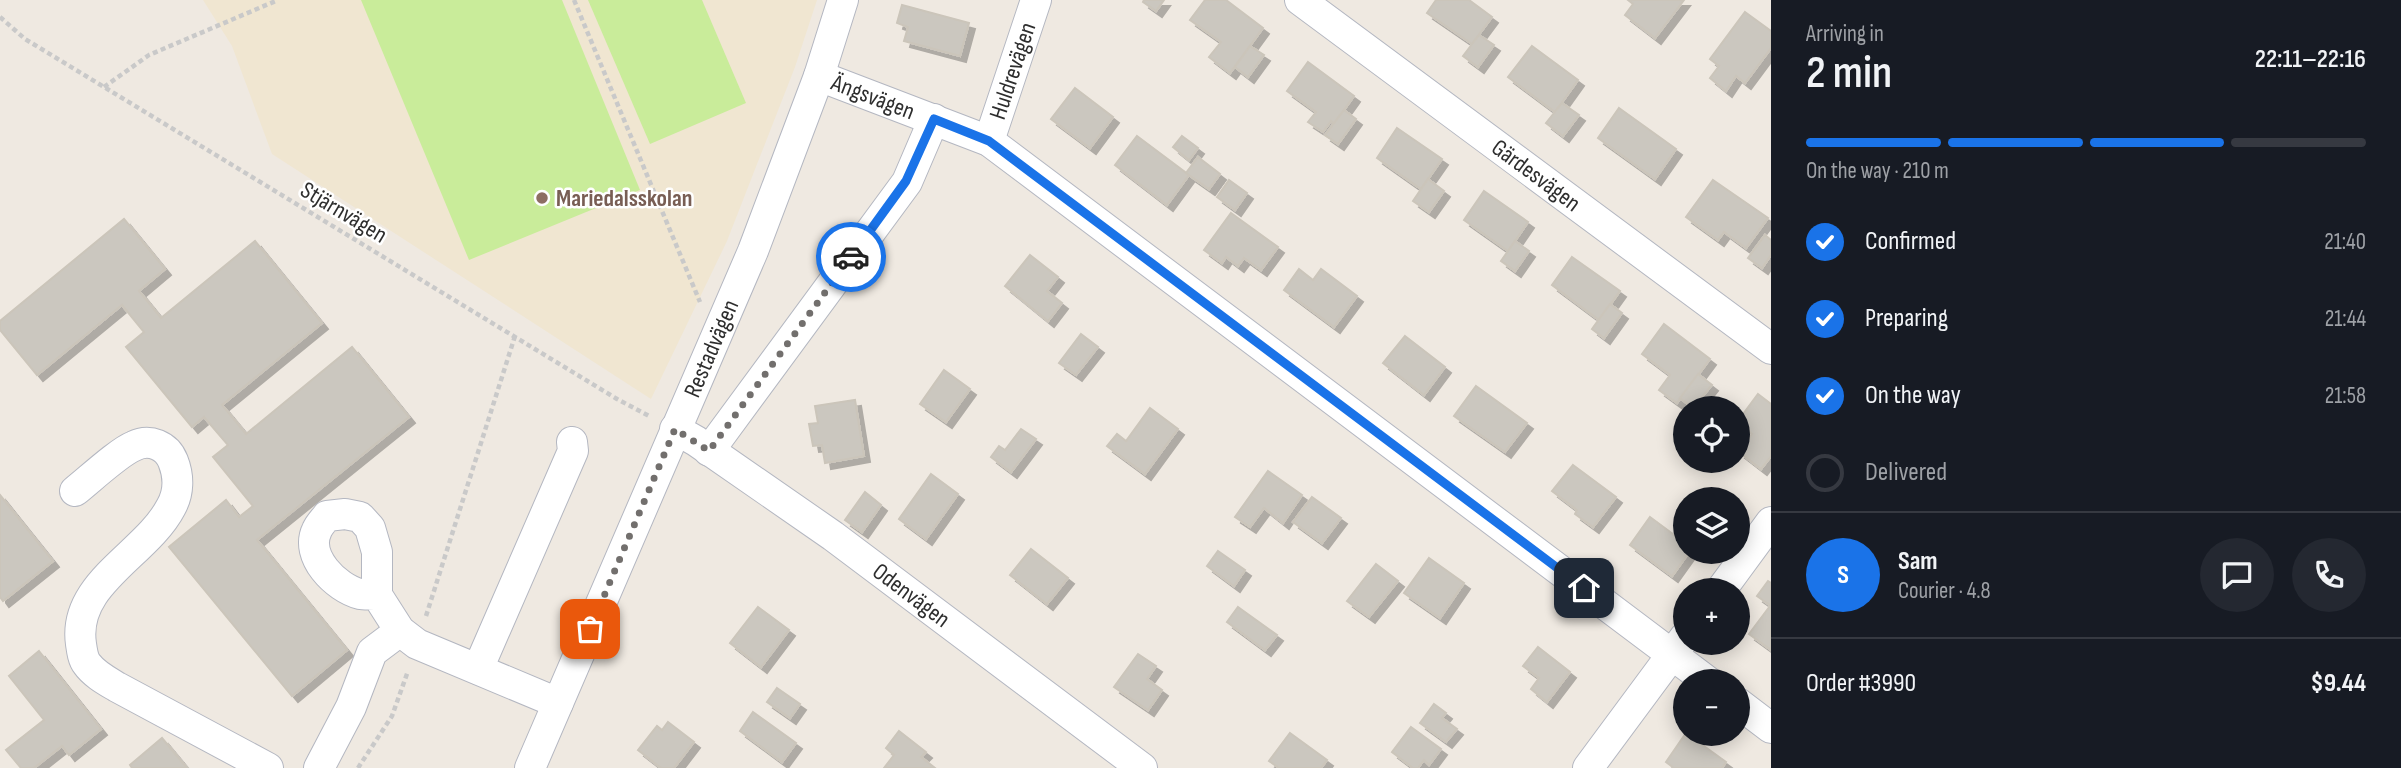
<!DOCTYPE html>
<html lang="en">
<head>
<meta charset="utf-8">
<style>
  body { margin:0; font-family:"Sofia Sans Condensed",sans-serif; background:#242831; color:#f1f3f6; height:100vh; display:flex; flex-direction:column; font-size:26px; white-space:nowrap }
  * { box-sizing:border-box; margin:0 }
  p { font-size:23px; color:#9ea1a6 }
  .icon { flex:none; width:38px; height:38px; fill:none; stroke:currentColor; stroke-width:2; stroke-linecap:round; stroke-linejoin:round }
  .map { position:relative; flex:1; overflow:hidden }
  .drawer { display:flex; flex-direction:column; background:#171b24; width:630px }
  .drawer>* { flex:none }
  .buttons { position:absolute; left:1673px; top:396px; display:grid; gap:14px }
  .buttons a { display:grid; place-items:center; width:77px; height:77px; border-radius:50%; background:#171b24; box-shadow:0 4px 18px #0003; font-size:35px }
  .pin { position:absolute; display:grid; place-items:center; width:60px; height:60px; color:#fff; margin:-30px; border-radius:14px; box-shadow:0 4px 10px #0006 }
  .courier { position:absolute; display:grid; place-items:center; width:70px; height:70px; margin:-35px; border:5px solid #1a73e8; border-radius:50%; background:#fff; color:#222; box-shadow:0 2px 9px #0007 }
  .overview em { font-style:normal; font-weight:600 }
  .overview div { display:flex; flex-direction:column-reverse }
  .overview { display:flex; align-items:center; justify-content:space-between; height:119px; padding:0 35px }
  h1 { font-size:46px; font-weight:600; line-height:52px }
  .bar { display:grid; grid-template-columns:repeat(4,1fr); gap:10px 7px; align-content:center; height:84px; padding:0 35px }
  .bar i { height:9px; border-radius:5px; background:#363941 }
  .bar .current { background:#1a73e8 }
  .bar p { grid-column:span 4 }
  .line { display:flex; align-items:center; gap:18px; padding:0 35px; border-top:2px solid #363941 }
  .line div { flex:1 }
  .round { display:grid; place-items:center; flex:none; width:74px; height:74px; border-radius:37px; background:#242831 }
  ol { padding:0 35px; list-style:none }
  li { display:flex; align-items:center; gap:21px; height:77px }
  li p { margin-inline-start:auto }
  li .icon { padding:7px; border-radius:50%; background:#1a73e8; color:#fff; stroke-width:4 }
  li:last-child { color:#9ea1a6 }
  li i { width:38px; height:38px; border:4px solid #363941; border-radius:50% }
  main { display:flex; flex:1; min-height:0 }
  .map>svg:first-child { display:block }
</style>
</head>
<body>
<main>
<div class="map">
<svg width="1771" height="768" viewBox="0 0 1771 768">
  <defs>
    <filter id="shadow"><feDropShadow dx="6" dy="6" stdDeviation="0" flood-color="#0004"/></filter>
  </defs>
  <rect width="100%" height="100%" fill="#efe9e1"/>
  <path fill="#f0e6d1" d="M203 0H817L795 67 727 241 651 399 272 154 232 46Z"/>
  <g fill="#c9ec9a">
    <path d="M361 0H562L640 190 469 260Z"/>
    <path d="M588 0H702L746 103 650 144Z"/>
  </g>
  <g fill="#cbc7bf" stroke="#cbc5ba" stroke-width="2" filter="url(#shadow)">
    <path d="M1144 0H1164L1156 11 1143 2Z"/>
    <path d="M1205 0H1226L1263 28 1230 73 1209 57 1221 42 1190 20Z"/>
    <path d="M1436 0H1469L1492 17 1472 44 1427 13Z"/>
    <path d="M1628 0H1684L1655 38 1625 15 1633 4Z"/>
    <path d="M902 5 969 23 960 56 904 41 908 27 897 23Z"/>
    <path d="M1745 12 1771 31V48L1745 83 1736 76 1726 91 1710 78 1719 66 1710 59Z"/>
    <path d="M1479 35 1494 45 1478 67 1463 56Z"/>
    <path d="M1250 46 1264 55 1248 77 1235 67Z"/>
    <path d="M1532 46 1578 80 1555 112 1508 77Z"/>
    <path d="M1308 62 1354 96 1334 124 1331 121 1323 132 1308 122 1316 112 1287 91Z"/>
    <path d="M1075 88 1113 117 1090 148 1051 119Z"/>
    <path d="M1562 103 1579 115 1563 136 1546 123Z"/>
    <path d="M1619 108 1676 149 1655 179 1598 138Z"/>
    <path d="M1344 110 1356 119 1338 144 1325 135Z"/>
    <path d="M1397 128 1442 159 1421 189 1377 158Z"/>
    <path d="M1137 136 1189 175 1167 205 1115 165Z"/>
    <path d="M1182 136 1198 148 1189 160 1173 147Z"/>
    <path d="M1198 157 1220 174 1209 189 1186 173Z"/>
    <path d="M1428 179 1444 191 1429 212 1413 201Z"/>
    <path d="M1229 180 1247 193 1235 210 1217 197Z"/>
    <path d="M1713 180 1768 218 1746 248 1724 232 1718 240 1686 217Z"/>
    <path d="M1484 191 1528 222 1508 251 1464 220Z"/>
    <path d="M1231 213 1278 247 1261 270 1244 258 1238 266 1226 257 1222 263 1204 250Z"/>
    <path d="M124 219 165 269 139 291 161 318 255 241 322 323 222 405 246 434 352 347 409 417 257 540 347 650 292 696 169 547 226 500 239 517 253 506 213 457 228 445 204 417 192 427 126 347 144 332 122 305 37 375 0 330V321Z"/>
    <path d="M1765 235 1771 240V255L1762 268 1748 258Z"/>
    <path d="M1515 241 1529 251 1515 271 1501 261Z"/>
    <path d="M1030 255 1058 277 1047 291 1062 303 1048 321 1005 286Z"/>
    <path d="M1572 257 1620 291 1599 320 1552 285Z"/>
    <path d="M1299 269 1313 280 1321 269 1357 296 1334 327 1284 290Z"/>
    <path d="M1610 304 1622 313 1604 338 1592 329Z"/>
    <path d="M1664 324 1710 359 1677 403 1659 390 1670 375 1642 354Z"/>
    <path d="M1081 334 1098 347 1076 375 1059 363Z"/>
    <path d="M1405 336 1445 367 1424 395 1383 363Z"/>
    <path d="M944 370 970 389 946 422 920 404Z"/>
    <path d="M1698 374 1712 385 1693 408 1680 398Z"/>
    <path d="M1476 386 1527 423 1505 452 1454 416Z"/>
    <path d="M1758 394 1771 404V456L1761 469 1739 452 1752 434 1738 421Z"/>
    <path d="M855 400 864 456 825 463 822 445 813 446 809 424 818 423 815 406Z"/>
    <path d="M1150 408 1178 429 1145 474 1107 446 1117 434 1126 441Z"/>
    <path d="M1021 429 1036 439 1011 472 991 457 999 446 1005 450Z"/>
    <path d="M1573 465 1616 497 1593 527 1575 514 1577 510 1552 491Z"/>
    <path d="M1268 471 1302 495 1283 523 1264 508 1250 527 1235 517Z"/>
    <path d="M931 474 958 494 926 539 899 519Z"/>
    <path d="M865 492 881 505 862 532 845 520Z"/>
    <path d="M0 495 53 561 3 601 0 597Z"/>
    <path d="M1312 497 1341 518 1322 543 1293 522Z"/>
    <path d="M1650 517 1685 543V551H1690L1672 576 1630 545Z"/>
    <path d="M1031 549 1068 578 1047 604 1010 575Z"/>
    <path d="M1218 551 1245 570 1234 586 1207 566Z"/>
    <path d="M1429 558 1464 583 1440 618 1404 593Z"/>
    <path d="M1376 564 1398 581 1369 617 1347 601Z"/>
    <path d="M1768 581 1771 583V606L1757 596Z"/>
    <path d="M1770 606H1771V650L1749 634Z"/>
    <path d="M758 607 789 630 761 667 730 643Z"/>
    <path d="M1238 607 1277 635 1265 650 1227 622Z"/>
    <path d="M1538 647 1570 672 1547 702 1531 689 1539 678 1523 666Z"/>
    <path d="M39 651 101 729 69 755 62 746 34 768H21L6 750 44 720 9 676Z"/>
    <path d="M1138 654 1156 666 1147 679 1162 690 1148 710 1114 687Z"/>
    <path d="M777 688 800 704 790 718 767 702Z"/>
    <path d="M1434 704 1446 713 1442 718 1457 729 1446 742 1420 723Z"/>
    <path d="M753 712 796 743 782 762 740 731Z"/>
    <path d="M668 722 694 742 674 768H661L638 750 657 726 662 730Z"/>
    <path d="M1411 727 1441 749 1429 765 1424 760 1418 768H1413L1392 752Z"/>
    <path d="M899 731 926 752 921 757 935 768H884L894 755 886 748Z"/>
    <path d="M1290 733 1327 760 1321 768H1279L1269 761Z"/>
    <path d="M1686 733 1726 762 1722 768H1674L1666 762Z"/>
    <path d="M162 738 187 768H132L130 765Z"/>
  </g>
  <g fill="none" stroke-linecap="round" stroke-linejoin="round">
    <g stroke="#b4b7c1" stroke-width="32">
      <g id="minor">
        <path id="s1" d="M1300 0 1771 349"/>
        <path id="s2" d="M819 76 989 141 1707 681"/>
        <path id="s3" d="M989 141 1036 0"/>
        <path id="s4" d="M675 429 696 441 833 536 1142 768"/>
        <path d="M709 451 907 182 934 119"/>
        <path d="M75 491C89 480 119 452 134 446 150 438 167 446 173 461 179 476 179 493 171 507 146 555 72 583 81 644 82 651 83 659 87 664 94 674 107 681 117 687L268 768"/>
        <path d="M1721 590 1771 522"/>
        <path d="M377 595C372 594 365 595 360 594 336 588 304 556 317 530 319 525 324 520 327 516L345 514 360 517 370 528 377 552V595L400 631 417 644 558 703"/>
        <path d="M478 669 573 451 572 442"/>
        <path d="M1738 703 1771 728"/>
        <path d="M319 768 351 707 372 652 400 631"/>
        <path id="s5" d="M530 768 753 251 819 76 843 0"/>
        <path d="M1588 768 1685 637"/>
      </g>
    </g>
    <g stroke="#c9c9c9" stroke-width="4.5" stroke-dasharray="5 3.5" stroke-linecap="butt">
      <path d="M574 0 700 302"/>
      <path d="M0 17 25 39 104 87 617 399 649 416"/>
      <path d="M104 87 149 55 278 0"/>
      <path d="M426 616 515 336"/>
      <path d="M358 768 392 716 408 671"/>
    </g>
    <use href="#minor" stroke="#fff" stroke-width="30"/>
  </g>
  <g fill="none" stroke-linecap="round" stroke-linejoin="round">
    <path stroke="#726f6d" stroke-width="7" stroke-dasharray="0 12.6" d="M590 629 675 429 709 451 851 257"/>
    <path stroke="#1a73e8" stroke-width="9" d="M851 257 906 181 934 119 989 141 1584 588"/>
  </g>
  <circle fill="#8d6e63" stroke="#fff" stroke-width="2.5" cx="542" cy="198" r="7"/>
  <g text-anchor="middle" stroke-width="5" stroke-linejoin="round" paint-order="stroke">
    <g font-size="24" fill="#2e2e2e" stroke="#fff">
      <text dy="8" stroke="none"><textPath href="#s3" startOffset="74">Huldrevägen</textPath></text>
      <text dy="8" stroke="none"><textPath href="#s2" startOffset="58">Ängsvägen</textPath></text>
      <text dy="8" stroke="none"><textPath href="#s1" startOffset="294">Gärdesvägen</textPath></text>
      <text transform="translate(344 212) rotate(31)" y="8">Stjärnvägen</text>
      <text dy="8" stroke="none"><textPath href="#s5" startOffset="457">Restadvägen</textPath></text>
      <text dy="8" stroke="none"><textPath href="#s4" startOffset="289">Odenvägen</textPath></text>
    </g>
    <g font-size="24" font-weight="bold" fill="#785e54" stroke="#fff" text-anchor="start">
      <text x="556" y="206">Mariedalsskolan</text>
    </g>
  </g>
</svg>
<div class="buttons">
<a><svg class="icon" aria-label="locate" viewBox="0 0 24 24"><circle cx="12" cy="12" r="6"/><path d="M12 2v4M12 18v4M2 12h4M18 12h4"/></svg></a>
<a><svg class="icon" aria-label="layers" viewBox="0 0 24 24"><path d="M12 4l9 5-9 5-9-5zM3 14l9 5 9-5"/></svg></a>
<a>+</a>
<a>−</a>
</div>
<div class="pin" style="left:590px;top:629px;background:#ea580c"><svg class="icon" aria-label="bag" viewBox="0 0 24 24"><path d="M5 8h14l-1 12H6zM9 8a3 3 0 0 1 6 0"/></svg></div>
<div class="pin" style="left:1584px;top:588px;background:#1f2937"><svg class="icon" aria-label="home" viewBox="0 0 24 24"><path d="M3 11l9-7 9 7M6 9v11h12V9"/></svg></div>
<div class="courier" style="left:851px;top:257px"><svg class="icon" aria-label="car" viewBox="0 0 24 24"><path d="M5 17H2v-5l4-1 3-4h7l3 4 3 1v5h-3M9 17h6M6 11h13"/><circle cx="7" cy="17" r="2"/><circle cx="17" cy="17" r="2"/></svg></div>
</div>
<section class="drawer">
<div class="overview"><div><h1>2 min</h1><p>Arriving in</p></div><em>22:11–22:16</em></div>
<div class="bar"><i class="current"></i><i class="current"></i><i class="current"></i><i></i><p>On the way · 210 m</p></div>
<ol>
<li><svg class="icon" aria-label="check" viewBox="0 0 24 24"><path d="M5 12l5 5 9-10"/></svg>Confirmed<p>21:40</p></li>
<li><svg class="icon" aria-label="check" viewBox="0 0 24 24"><path d="M5 12l5 5 9-10"/></svg>Preparing<p>21:44</p></li>
<li><svg class="icon" aria-label="check" viewBox="0 0 24 24"><path d="M5 12l5 5 9-10"/></svg>On the way<p>21:58</p></li>
<li><i></i>Delivered</li>
</ol>
<div class="line" style="height:126px"><b class="round" style="background:#1a73e8;color:#fff">S</b><div><b>Sam</b><p>Courier · 4.8</p></div><a class="round"><svg class="icon" aria-label="chat" viewBox="0 0 24 24"><path d="M4 5h16v11H9l-5 4z"/></svg></a><a class="round"><svg class="icon" aria-label="phone" viewBox="0 0 24 24"><path d="M5 4h4l2 5-3 2q2 4 5 5l2-3 5 2v4C11 20 4 13 5 4z"/></svg></a></div>
<div class="line" style="height:91px"><div>Order #3990</div><b>$9.44</b></div>
</section>
</main>
</body>
</html>
